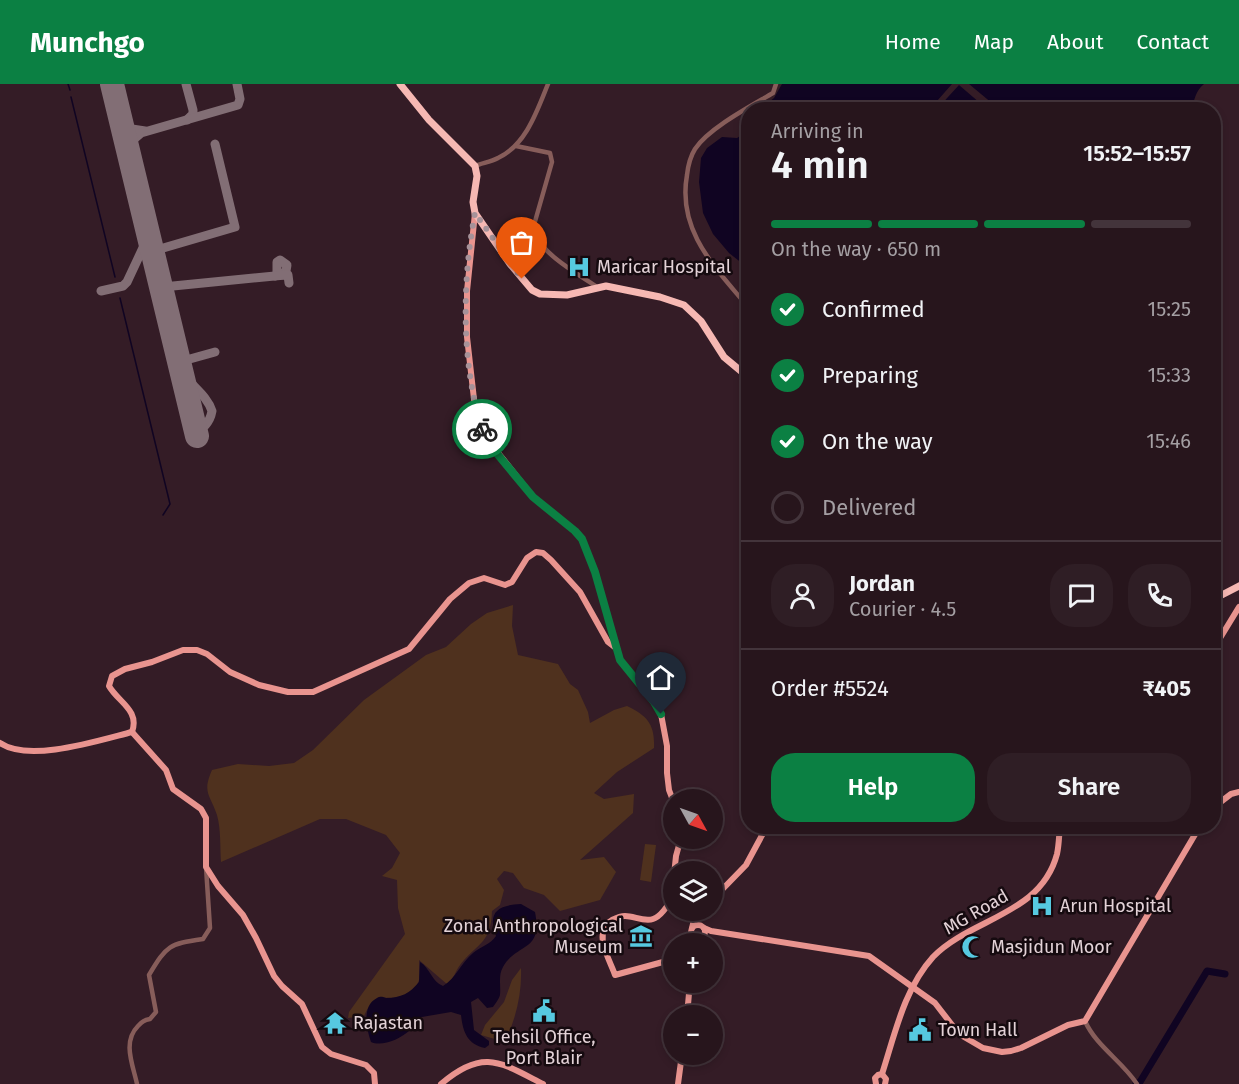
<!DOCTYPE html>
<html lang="en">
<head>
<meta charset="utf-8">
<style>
  body { margin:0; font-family:"Fira Sans",sans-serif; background:#2f1e25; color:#f1f3f6; height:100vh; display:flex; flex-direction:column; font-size:22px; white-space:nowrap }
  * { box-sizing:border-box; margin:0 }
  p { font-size:20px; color:#a49fa3 }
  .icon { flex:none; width:33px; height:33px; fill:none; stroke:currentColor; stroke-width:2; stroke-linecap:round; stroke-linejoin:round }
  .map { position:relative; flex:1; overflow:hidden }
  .side { position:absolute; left:741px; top:18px; width:480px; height:732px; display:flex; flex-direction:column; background:#27151c; border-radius:24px; box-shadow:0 3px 9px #0003,0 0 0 2px #43343b }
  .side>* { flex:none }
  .needle { width:39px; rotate:130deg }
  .tools { position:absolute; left:663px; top:705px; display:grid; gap:12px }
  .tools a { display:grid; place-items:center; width:60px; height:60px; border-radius:50%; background:#27151c; box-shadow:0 3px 9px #0003,0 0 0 2px #43343b; font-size:30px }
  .pin { position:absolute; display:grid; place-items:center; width:51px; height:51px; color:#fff; margin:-62px -26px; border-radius:50% 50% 50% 0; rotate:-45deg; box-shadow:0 0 6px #0007 }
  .pin .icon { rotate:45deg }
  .courier { position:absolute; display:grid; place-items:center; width:60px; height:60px; margin:-30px; border:4px solid #0b8043; border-radius:50%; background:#fff; color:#222; box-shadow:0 2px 8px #0007 }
  .head em { font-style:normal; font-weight:600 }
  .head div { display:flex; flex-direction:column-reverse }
  .head { display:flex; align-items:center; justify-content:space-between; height:102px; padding:0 30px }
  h1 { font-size:39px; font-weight:600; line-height:45px }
  .bar { display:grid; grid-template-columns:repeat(4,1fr); gap:9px 6px; align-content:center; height:72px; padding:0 30px }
  .bar i { height:8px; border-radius:4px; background:#43343b }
  .bar .on { background:#0b8043 }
  .bar p { grid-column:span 4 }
  .line { display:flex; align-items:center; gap:15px; padding:0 30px; border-top:2px solid #43343b }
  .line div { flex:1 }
  .round { display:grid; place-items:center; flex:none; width:63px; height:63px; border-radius:24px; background:#2f1e25 }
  ol { padding:0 30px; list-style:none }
  li { display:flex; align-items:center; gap:18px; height:66px }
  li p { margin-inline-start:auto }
  li .icon { padding:6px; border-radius:50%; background:#0b8043; color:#fff; stroke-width:4 }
  li:last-child { color:#a49fa3 }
  li i { width:33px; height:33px; border:3px solid #43343b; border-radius:50% }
  .cta { display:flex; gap:12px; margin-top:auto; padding:12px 30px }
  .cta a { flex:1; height:69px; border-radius:24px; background:#0b8043; color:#fff; font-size:24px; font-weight:600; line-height:69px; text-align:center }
  .cta a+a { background:#2f1e25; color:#f1f3f6 }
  header { display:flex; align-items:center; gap:36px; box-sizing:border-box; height:84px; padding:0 30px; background:#0b8043; color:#fff }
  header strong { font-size:28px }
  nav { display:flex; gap:33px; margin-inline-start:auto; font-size:21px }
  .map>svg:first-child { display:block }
</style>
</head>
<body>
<header>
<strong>Munchgo</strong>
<nav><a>Home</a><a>Map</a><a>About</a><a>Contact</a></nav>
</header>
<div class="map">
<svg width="1239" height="1000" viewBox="0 0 1239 1000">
  <rect width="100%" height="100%" fill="#341c26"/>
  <g fill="#4f311e">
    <path d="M513 521 512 542 518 571 558 580 570 600 578 606 588 628 590 639 614 626 627 622C648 632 655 641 654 664L617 688 594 709 604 715 634 710 633 729 580 776 604 773 616 788 600 816 560 827 544 811 524 804 513 789 504 787 497 795 504 806 500 821 492 827C491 862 475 859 458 884 455 889 453 895 448 901L419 876V896L415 906 397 916C378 910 372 915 364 932L348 934 349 928 405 850 398 824 397 796 382 792 392 784 400 769 386 751 346 735H320L221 778C220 763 221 745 217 731 210 710 202 709 212 686L238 680 269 682 294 679 313 666 364 616 426 571 446 563 471 540 487 529Z"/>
    <path d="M645 760 656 761 651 798 640 796Z"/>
    <path d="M521 884C522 910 516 934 505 958L481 951 485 941 504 918 512 896Z"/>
  </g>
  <g fill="#100422">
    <path d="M782 0H1204C1196 6 1194 16 1192 25L759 26 774 14Z"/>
    <path d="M748 47V184L729 169 713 150 703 129 699 98 701 74 707 64 722 53 737 54Z"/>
    <path d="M521 820 535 828C543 869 517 858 503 883 498 891 501 902 500 911 499 915 495 920 493 923L487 924 478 914 471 918 474 946 489 957V961L485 964C467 960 463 948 461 931L451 928 416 934C414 938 412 944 409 947 400 955 382 963 371 958 367 946 361 922 377 914 381 912 382 913 386 914 401 914 410 909 419 898L420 878C430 884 432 898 443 902 456 894 461 879 473 869 481 862 490 861 496 852 487 828 498 821 521 820Z"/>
  </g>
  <path fill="#341c26" d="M952 0H969L999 25H987L959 1 937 25H930Z"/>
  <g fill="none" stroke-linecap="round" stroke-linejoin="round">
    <g stroke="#100422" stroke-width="1.5">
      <path d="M68 0 70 6"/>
      <path d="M71 13 115 193"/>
      <path d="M120 214 170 420 163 431"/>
    </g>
    <path stroke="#100422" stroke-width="7" d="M1136 1000 1140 998 1207 887 1225 890"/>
    <g stroke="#826e75" stroke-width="9">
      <path d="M186 0 193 26V30L187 36"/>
      <path d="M121 38 132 45 145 47"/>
      <path d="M128 64 134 55 141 49 238 21 240 15 237 0"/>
      <path d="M153 167 235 143 215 60"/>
      <path d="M275 192 277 189V178L280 176 287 181 286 187 282 191"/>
      <path d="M161 201 163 203 285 191H288L289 199"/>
      <path d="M101 207 123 202 127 198 149 151"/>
      <path d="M179 278 215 268"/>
      <path d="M182 288C191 302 207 311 212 327 210 338 203 347 192 347L188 342 190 320"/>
    </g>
    <path stroke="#826e75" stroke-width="24" d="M112 0 197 352"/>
    <g stroke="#875d5a" stroke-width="4.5">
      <path d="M516 62 550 69 552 78 532 148C547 173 573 187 597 203"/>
      <path d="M475 82C482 79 491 78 498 74 526 61 537 27 548 0"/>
      <path d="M748 223C715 183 677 147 687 91 688 82 690 73 695 65 709 44 751 22 773 9L776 0"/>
      <path d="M1085 937C1096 962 1122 977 1137 1000"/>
      <path d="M137 1000C133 981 122 958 138 942 142 938 144 936 150 935L156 928 149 891C167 861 169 860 203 855L210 844 206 783"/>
    </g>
    <g stroke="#e9948f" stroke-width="6">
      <path d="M475 129 467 207V253L475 324 484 351 533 413 575 447 582 455 595 488 620 576 654 618 661 630 667 662V689L669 706 674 719"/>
      <path d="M1214 564 1239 523"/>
      <path d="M132 648C140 626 118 618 109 602L112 592 125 585 152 578 183 566H197L207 570 230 588 259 601 288 608H313L409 565 450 515 469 499 484 494 505 501 512 498 527 474 536 468 543 469 551 476 580 508 608 558 617 565"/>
      <path d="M132 648 166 686 173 705 201 725 206 734V783L218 802 243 831 256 854 274 892 282 902 302 920 322 963 331 970 366 981 374 989 375 1000"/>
      <path d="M0 659C29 679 100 656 132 648"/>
      <path d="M1214 723 1231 710 1239 708"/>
      <path d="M674 791 676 772 681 754"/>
      <path d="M674 810C670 818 662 832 653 835 644 838 634 832 625 832 621 832 616 834 612 836 592 848 609 874 615 891L674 875"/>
      <path d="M712 816 746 781 767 742"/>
      <circle cx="698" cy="848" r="7"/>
      <path d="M692 844 694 836 702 826"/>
      <path d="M704 844 711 847 869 872 935 919 959 950 983 964 1002 968 1011 967 1021 964 1068 941 1085 937 1200 742"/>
      <path d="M685 860 691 850"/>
      <path d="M687 932 690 898"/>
      <path d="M882 990 886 995 885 1000"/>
      <path d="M441 1000C483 964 500 978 543 1000"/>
      <path d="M678 1000 682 970"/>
      <path d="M876 1000 875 994 878 991 882 990C895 950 904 905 933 873 971 834 1041 831 1057 770 1059 761 1059 751 1060 742"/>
    </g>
    <g stroke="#f6b8b3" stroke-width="7">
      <path d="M400 0 429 36 475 82 477 92 473 118 475 129 510 180 532 206 540 210 567 211 606 202 660 213 684 221 701 237 724 273 748 293"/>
      <path d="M1214 515 1239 502"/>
    </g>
  </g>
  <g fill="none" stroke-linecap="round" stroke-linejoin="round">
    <path stroke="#a69299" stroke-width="6" stroke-dasharray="0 10.8" d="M482 345C461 279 462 197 475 129L522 195"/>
    <path stroke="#0b8043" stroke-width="8" d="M482 345 494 366 533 413 575 447 582 455 595 488 620 576 654 618 661 630"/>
  </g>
  <defs>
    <g id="hospital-bare" transform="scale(1.8)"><path d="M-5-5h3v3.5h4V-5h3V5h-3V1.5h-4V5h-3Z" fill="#56c9e0" stroke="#150a0f" stroke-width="2.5" paint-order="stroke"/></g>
    <g id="museum-bare" transform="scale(1.8)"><path d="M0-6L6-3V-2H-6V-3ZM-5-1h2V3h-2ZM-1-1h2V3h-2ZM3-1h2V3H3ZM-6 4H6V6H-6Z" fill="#56c9e0" stroke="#150a0f" stroke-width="2.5" paint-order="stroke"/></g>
    <g id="mosque-bare" transform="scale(1.8)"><path d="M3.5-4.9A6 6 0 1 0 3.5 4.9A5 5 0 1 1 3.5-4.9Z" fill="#56c9e0" stroke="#150a0f" stroke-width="2.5" paint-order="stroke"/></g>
    <g id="civic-bare" transform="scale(1.8)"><path d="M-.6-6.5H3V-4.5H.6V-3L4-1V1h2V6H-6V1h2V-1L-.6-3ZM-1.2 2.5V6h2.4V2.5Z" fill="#56c9e0" stroke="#150a0f" stroke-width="2.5" paint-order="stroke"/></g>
    <g id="temple-bare" transform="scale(1.8)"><path d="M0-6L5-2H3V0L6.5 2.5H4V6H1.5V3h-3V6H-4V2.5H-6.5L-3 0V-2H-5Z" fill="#56c9e0" stroke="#150a0f" stroke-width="2.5" paint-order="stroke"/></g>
  </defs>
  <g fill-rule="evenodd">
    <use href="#hospital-bare" x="579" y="183"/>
    <use href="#hospital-bare" x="1042" y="822"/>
    <use href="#museum-bare" x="641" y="852"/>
    <use href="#mosque-bare" x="973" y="863"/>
    <use href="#civic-bare" x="544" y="927"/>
    <use href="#temple-bare" x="335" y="939"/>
    <use href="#civic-bare" x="920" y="946"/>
  </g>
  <g text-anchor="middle" stroke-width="5" stroke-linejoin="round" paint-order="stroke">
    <g font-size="18" fill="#e3d2d7" stroke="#150a0f" text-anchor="start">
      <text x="597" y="189">Maricar Hospital</text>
      <text x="1060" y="828">Arun Hospital</text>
      <text x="623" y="848" text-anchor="end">Zonal Anthropological<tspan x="623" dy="21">Museum</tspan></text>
      <text x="991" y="869">Masjidun Moor</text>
      <text x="353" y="945">Rajastan</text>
      <text x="938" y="952">Town Hall</text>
      <text x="544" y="959" text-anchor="middle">Tehsil Office,<tspan x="544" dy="21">Port Blair</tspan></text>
    </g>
    <g font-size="18" fill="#e3d2d7" stroke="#150a0f">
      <text transform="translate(976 828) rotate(-30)" y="6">MG Road</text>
    </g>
  </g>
</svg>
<div class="tools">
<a><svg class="needle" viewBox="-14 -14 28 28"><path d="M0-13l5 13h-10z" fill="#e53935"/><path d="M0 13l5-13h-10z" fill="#a49fa3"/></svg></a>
<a><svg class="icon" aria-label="layers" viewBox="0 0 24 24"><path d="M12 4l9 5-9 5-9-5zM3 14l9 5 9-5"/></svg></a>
<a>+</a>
<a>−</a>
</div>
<div class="pin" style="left:522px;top:195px;background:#ea580c"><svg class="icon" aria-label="bag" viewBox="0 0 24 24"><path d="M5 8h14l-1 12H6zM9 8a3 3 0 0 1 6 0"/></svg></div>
<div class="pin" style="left:661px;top:630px;background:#1f2937"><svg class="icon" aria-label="home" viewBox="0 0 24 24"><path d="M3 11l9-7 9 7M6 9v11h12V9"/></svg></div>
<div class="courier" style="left:482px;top:345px"><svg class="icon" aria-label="bike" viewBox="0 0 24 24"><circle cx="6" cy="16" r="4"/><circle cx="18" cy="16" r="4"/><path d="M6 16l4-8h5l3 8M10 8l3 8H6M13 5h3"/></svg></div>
<section class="side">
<div class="head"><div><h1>4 min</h1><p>Arriving in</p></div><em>15:52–15:57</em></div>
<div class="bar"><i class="on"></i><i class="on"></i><i class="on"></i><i></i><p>On the way · 650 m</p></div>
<ol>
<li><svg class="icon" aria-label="check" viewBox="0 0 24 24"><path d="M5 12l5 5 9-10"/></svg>Confirmed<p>15:25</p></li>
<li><svg class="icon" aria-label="check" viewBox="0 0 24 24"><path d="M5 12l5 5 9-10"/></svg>Preparing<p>15:33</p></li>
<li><svg class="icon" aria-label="check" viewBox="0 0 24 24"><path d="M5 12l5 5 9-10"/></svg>On the way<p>15:46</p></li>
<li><i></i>Delivered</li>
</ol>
<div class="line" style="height:108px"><a class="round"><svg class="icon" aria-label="person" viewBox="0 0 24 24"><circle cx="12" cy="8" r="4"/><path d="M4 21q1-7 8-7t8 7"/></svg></a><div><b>Jordan</b><p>Courier · 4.5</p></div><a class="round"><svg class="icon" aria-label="chat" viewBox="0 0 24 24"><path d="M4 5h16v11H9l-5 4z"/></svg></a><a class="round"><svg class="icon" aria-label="phone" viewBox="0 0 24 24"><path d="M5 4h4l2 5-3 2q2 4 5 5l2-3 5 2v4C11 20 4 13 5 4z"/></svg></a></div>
<div class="line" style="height:78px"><div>Order #5524</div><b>₹405</b></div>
<div class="cta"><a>Help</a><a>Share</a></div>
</section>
</div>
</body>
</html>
